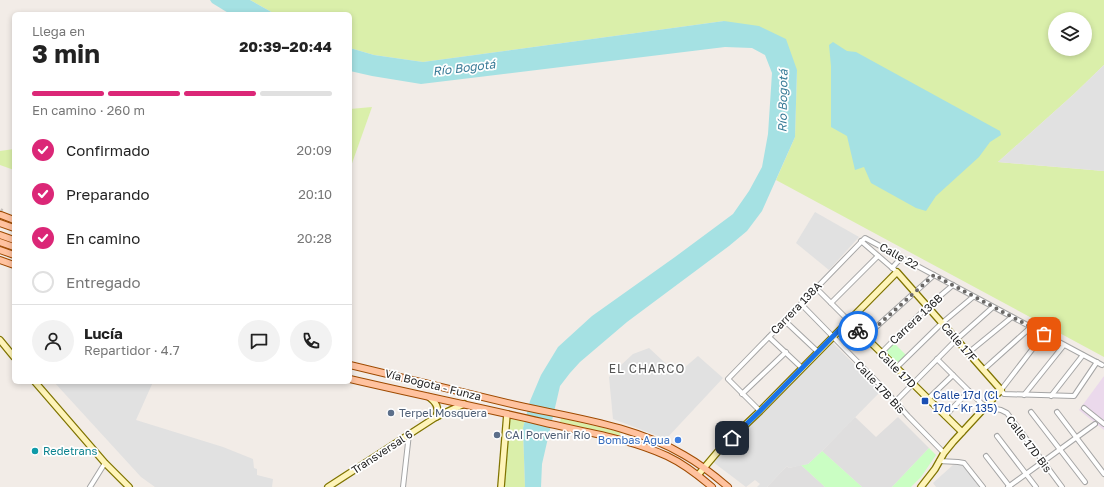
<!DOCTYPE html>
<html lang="es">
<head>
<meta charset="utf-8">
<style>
  body { margin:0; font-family:"Golos Text",sans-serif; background:#f2f2f2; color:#222; height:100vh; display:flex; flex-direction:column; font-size:15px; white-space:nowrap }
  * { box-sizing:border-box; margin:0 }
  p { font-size:13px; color:#767676 }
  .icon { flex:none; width:22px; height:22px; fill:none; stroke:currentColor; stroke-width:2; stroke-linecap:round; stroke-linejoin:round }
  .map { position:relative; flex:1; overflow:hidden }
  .side { position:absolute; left:12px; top:12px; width:340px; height:372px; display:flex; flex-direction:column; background:#fff; border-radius:6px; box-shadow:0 2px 6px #0003 }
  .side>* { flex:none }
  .tools { position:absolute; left:1048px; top:12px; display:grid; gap:8px }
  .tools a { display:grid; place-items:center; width:44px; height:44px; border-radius:50%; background:#fff; box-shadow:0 2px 6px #0003; font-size:20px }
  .pin { position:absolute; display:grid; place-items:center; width:34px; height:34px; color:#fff; margin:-17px; border-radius:8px; box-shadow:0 2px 6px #0006 }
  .courier { position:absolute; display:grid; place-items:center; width:40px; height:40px; margin:-20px; border:3px solid #1a73e8; border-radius:50%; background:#fff; color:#222; box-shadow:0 1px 5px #0007 }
  .overview em { font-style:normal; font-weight:700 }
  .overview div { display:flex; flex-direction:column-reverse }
  .overview { display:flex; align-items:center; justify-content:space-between; height:68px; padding:0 20px }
  h1 { font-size:26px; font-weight:700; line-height:30px }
  .bar { display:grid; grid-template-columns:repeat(4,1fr); gap:6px 4px; align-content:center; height:48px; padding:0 20px }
  .bar i { height:5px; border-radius:3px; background:#e0e0e0 }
  .bar .active { background:#db2777 }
  .bar p { grid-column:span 4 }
  .line { display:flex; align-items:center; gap:10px; padding:0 20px; border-top:1px solid #e0e0e0 }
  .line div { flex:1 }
  .round { display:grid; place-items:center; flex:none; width:42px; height:42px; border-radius:21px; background:#f2f2f2 }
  ol { padding:0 20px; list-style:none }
  li { display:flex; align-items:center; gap:12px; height:44px }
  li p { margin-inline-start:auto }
  li .icon { padding:4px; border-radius:50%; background:#db2777; color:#fff; stroke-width:4 }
  li:last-child { color:#767676 }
  li i { width:22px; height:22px; border:2px solid #e0e0e0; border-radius:50% }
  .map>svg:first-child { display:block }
</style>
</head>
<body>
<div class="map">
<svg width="1104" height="487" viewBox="0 0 1104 487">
  <rect width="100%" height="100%" fill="#f2ece7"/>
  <g fill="#dfdede">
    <path d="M855 417 876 437 898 417 929 448 892 487H862L822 451Z"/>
    <path d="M801 465 825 487H767L787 466 789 468Z"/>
  </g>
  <path fill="#ebd9ec" d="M1104 376V430L1079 410Z"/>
  <g fill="#daefaa" fill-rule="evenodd">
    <path d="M250 0H1104V65L1074 94 998 162 1104 171V357L776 180 795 137 797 70 724 21 423 62 374 55 350 48V14H275ZM1055 19H1085V49H1055Z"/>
    <path d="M372 107 350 169V109Z"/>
    <path d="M14 149V170L0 165V151Z"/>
    <path d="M509 418 525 421 523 428 525 487H504Z"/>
    <path d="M561 418 621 432 619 436 560 422Z"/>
  </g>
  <g fill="#cafec3">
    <path d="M894 343 906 355 896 366 883 353Z"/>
    <path d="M929 448 936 455 921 477 911 487H892Z"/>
    <path d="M822 451 862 487H825L801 465 808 464Z"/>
  </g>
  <g fill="#e1e1e1">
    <path d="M1104 65V171L998 162 1074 94Z"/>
    <path d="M815 212 859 237 829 270 796 243Z"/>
    <path d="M833 343 881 391 822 451 808 464 789 468 787 466 767 487H757L760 484 755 480 746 487 713 462Z"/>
    <path d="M649 348 677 374 698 356 723 378 666 439 613 419 609 377 620 366 633 354Z"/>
    <path d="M54 382H153L136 420 223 447 253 459 254 468 257 469V475L273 479 272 487H155L141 477Z"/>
    <path d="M953 465H963L979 487H936L933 483Z"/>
  </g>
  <g fill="#a5e1e3">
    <path d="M210 0H250L275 14H230L212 3Z"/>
    <path d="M724 21 759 26 786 39 797 70 795 137 762 211 747 231 729 246 627 322 580 362 570 373 560 386 542 464 541 487H525L523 428 530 401 541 375 558 347 592 316 675 257 733 214 749 191 762 167 768 134 772 73 765 55 752 48 725 47 421 84 372 76 350 71V48L374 55 423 62Z"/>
    <path d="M833 42 847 51 856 52 1000 131 1001 135 990 142 979 157 936 196 926 211 916 208 871 183 864 167 855 170 847 136 831 127V66L829 45Z"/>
  </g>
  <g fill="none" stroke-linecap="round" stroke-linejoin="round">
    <path stroke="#c8c3bf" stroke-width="6" stroke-dasharray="6 3" stroke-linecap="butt" d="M0 211 2 212"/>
    <g stroke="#a5a5a5" stroke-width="6">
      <g id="street">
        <path d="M861 241 897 272"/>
        <path d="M892 268 901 258"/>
        <path d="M816 288 849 321"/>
        <path d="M831 303 878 256"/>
        <path d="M801 304 884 389 908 416 944 453"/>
        <path d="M785 321 818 352"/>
        <path d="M1044 334 1001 390 1004 394 1074 396 1097 362"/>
        <path d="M769 337 802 368"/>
        <path d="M865 337 934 275"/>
        <path d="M881 353 927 307 953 285"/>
        <path d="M968 353 1012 317"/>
        <path d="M937 359 985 407"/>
        <path d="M896 368 942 323 973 297"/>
        <path d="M983 370 1031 327"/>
        <path d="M742 394 786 352"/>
        <path d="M1024 395 1064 345"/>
        <path d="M1051 396 1083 355"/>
        <path d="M928 399 953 375"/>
        <path d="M895 402 956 340 993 307"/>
        <path d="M991 408 1001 410 1007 413 1062 487"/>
        <path d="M1084 408 1104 424"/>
        <path d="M760 411 728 379 865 238 1102 365"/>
        <path d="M1031 412 1085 482"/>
        <path d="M1057 412 1104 474"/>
        <path d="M945 416 969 391"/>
        <path d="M997 436 1036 487"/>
        <path d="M986 456 1010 487"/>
        <path d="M939 461 958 462 964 463 983 487"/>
        <path d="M90 487 105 463"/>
        <path d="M403 487 409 434"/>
        <path d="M1008 487 1095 424"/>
      </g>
    </g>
    <g stroke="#807400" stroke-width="8">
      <g id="secondary">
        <path d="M849 321 962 432"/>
        <path d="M0 340 14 357"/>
        <path d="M35 382 105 463 129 487"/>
        <path d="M429 397C436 402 440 409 436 417"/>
        <path d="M698 475 720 449 760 411 897 272 1001 390 953 442 944 453 935 469 921 487"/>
        <path d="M328 487 436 417 464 404"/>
        <path d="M501 487 507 414"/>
      </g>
    </g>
    <g stroke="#9e4a00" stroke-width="8">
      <g id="primary">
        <path d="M1 215 14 220"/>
        <path d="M0 223 14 228"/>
        <path d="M0 235 14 240"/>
        <path d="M0 242 14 247"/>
        <path d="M0 250 14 255"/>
        <path d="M0 260 14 265"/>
        <path d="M350 365C405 378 460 392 516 405 573 418 633 425 684 455 700 464 714 475 728 487"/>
        <path d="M350 379C414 394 478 407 542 422 584 432 628 438 667 456 684 464 698 475 712 487"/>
      </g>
    </g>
    <use href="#street" stroke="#fff" stroke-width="4"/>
    <use href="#secondary" stroke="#fef4b9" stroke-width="5.5"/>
    <use href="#primary" stroke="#ffc29f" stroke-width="6"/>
  </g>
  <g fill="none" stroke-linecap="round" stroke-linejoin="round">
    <path stroke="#6a6866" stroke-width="4" stroke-dasharray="0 7.2" d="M858 331 865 337 934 275 1044 334"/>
    <path stroke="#1a73e8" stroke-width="5" d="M732 438 760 411 848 321 858 331"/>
  </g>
  <rect fill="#1a4fb4" stroke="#fff" stroke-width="1.5" x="921" y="397" width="8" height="8" rx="2"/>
  <g fill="#5c6f8a" stroke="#fff" stroke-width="1.5">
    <circle cx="391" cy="413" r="4"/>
    <circle cx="497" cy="435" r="4"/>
  </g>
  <circle fill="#3f7fe0" stroke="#fff" stroke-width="1.5" cx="678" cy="440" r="4"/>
  <circle fill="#0f9aa8" stroke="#fff" stroke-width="1.5" cx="35" cy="451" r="4"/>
  <g text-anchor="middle" stroke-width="3.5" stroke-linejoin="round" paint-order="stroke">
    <g font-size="11" fill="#212121" stroke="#fff">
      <text transform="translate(899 256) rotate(29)" y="4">Calle 22</text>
      <text transform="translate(796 308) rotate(-46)" y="4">Carrera 138A</text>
      <text transform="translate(916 319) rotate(-43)" y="4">Carrera 136B</text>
      <text transform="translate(959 342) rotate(49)" y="4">Calle 17F</text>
      <text transform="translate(897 369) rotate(45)" y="4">Calle 17D</text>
      <text transform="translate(433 385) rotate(14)" y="4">Vía Bogota - Funza</text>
      <text transform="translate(880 387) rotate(47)" y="4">Calle 17B Bis</text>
      <text transform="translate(1029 444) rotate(53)" y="4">Calle 17D Bis</text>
      <text transform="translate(382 452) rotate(-33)" y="4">Transversal 6</text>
    </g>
    <g font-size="11" fill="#164399" stroke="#fff" text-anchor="start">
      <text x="933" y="399">Calle 17d (Cl<tspan x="933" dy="13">17d - Kr 135)</tspan></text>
    </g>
    <g font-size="11" fill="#4e5e75" stroke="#fff" text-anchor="start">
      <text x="399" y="417">Terpel Mosquera</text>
      <text x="505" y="439">CAI Porvenir Río</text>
    </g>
    <g font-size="11" fill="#366cbe" stroke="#fff" text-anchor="end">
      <text x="670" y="444">Bombas Agua</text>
    </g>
    <g font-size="11" fill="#0d838f" stroke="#fff" text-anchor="start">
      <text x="43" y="455">Redetrans</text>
    </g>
    <g font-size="12" font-style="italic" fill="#3a7c98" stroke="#fff">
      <text transform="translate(464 68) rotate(-7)" y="4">Río Bogotá</text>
      <text transform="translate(783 101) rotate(-89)" y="4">Río Bogotá</text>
    </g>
    <g font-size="12" letter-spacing="1" fill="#545454" stroke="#fff">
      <text x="647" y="373">EL CHARCO</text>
    </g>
  </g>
</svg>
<div class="tools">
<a><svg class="icon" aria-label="layers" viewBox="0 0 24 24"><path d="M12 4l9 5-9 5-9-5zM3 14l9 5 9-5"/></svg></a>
</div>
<div class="pin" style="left:1044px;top:334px;background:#ea580c"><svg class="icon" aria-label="bag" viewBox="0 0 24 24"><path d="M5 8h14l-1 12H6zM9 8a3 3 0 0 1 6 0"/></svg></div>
<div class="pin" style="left:732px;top:438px;background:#1f2937"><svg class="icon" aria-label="home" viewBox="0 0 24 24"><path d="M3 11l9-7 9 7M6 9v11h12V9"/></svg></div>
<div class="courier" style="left:858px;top:331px"><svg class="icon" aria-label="bike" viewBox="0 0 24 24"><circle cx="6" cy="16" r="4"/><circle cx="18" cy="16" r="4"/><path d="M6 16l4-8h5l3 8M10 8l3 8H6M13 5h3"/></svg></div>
<section class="side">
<div class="overview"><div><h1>3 min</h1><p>Llega en</p></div><em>20:39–20:44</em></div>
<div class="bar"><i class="active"></i><i class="active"></i><i class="active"></i><i></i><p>En camino · 260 m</p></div>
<ol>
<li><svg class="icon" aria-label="check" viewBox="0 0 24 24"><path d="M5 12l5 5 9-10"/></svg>Confirmado<p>20:09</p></li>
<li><svg class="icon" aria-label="check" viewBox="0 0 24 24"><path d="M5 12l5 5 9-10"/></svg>Preparando<p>20:10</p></li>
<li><svg class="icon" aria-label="check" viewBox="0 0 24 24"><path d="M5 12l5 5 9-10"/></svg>En camino<p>20:28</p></li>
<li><i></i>Entregado</li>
</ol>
<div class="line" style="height:72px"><a class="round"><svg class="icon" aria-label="person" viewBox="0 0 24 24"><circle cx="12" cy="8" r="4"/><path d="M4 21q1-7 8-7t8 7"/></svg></a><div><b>Lucía</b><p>Repartidor · 4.7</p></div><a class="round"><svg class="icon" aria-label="chat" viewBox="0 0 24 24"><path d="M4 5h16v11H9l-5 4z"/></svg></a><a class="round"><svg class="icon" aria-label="phone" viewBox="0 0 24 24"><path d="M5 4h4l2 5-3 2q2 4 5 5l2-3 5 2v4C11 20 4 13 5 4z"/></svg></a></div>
</section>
</div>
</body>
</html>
